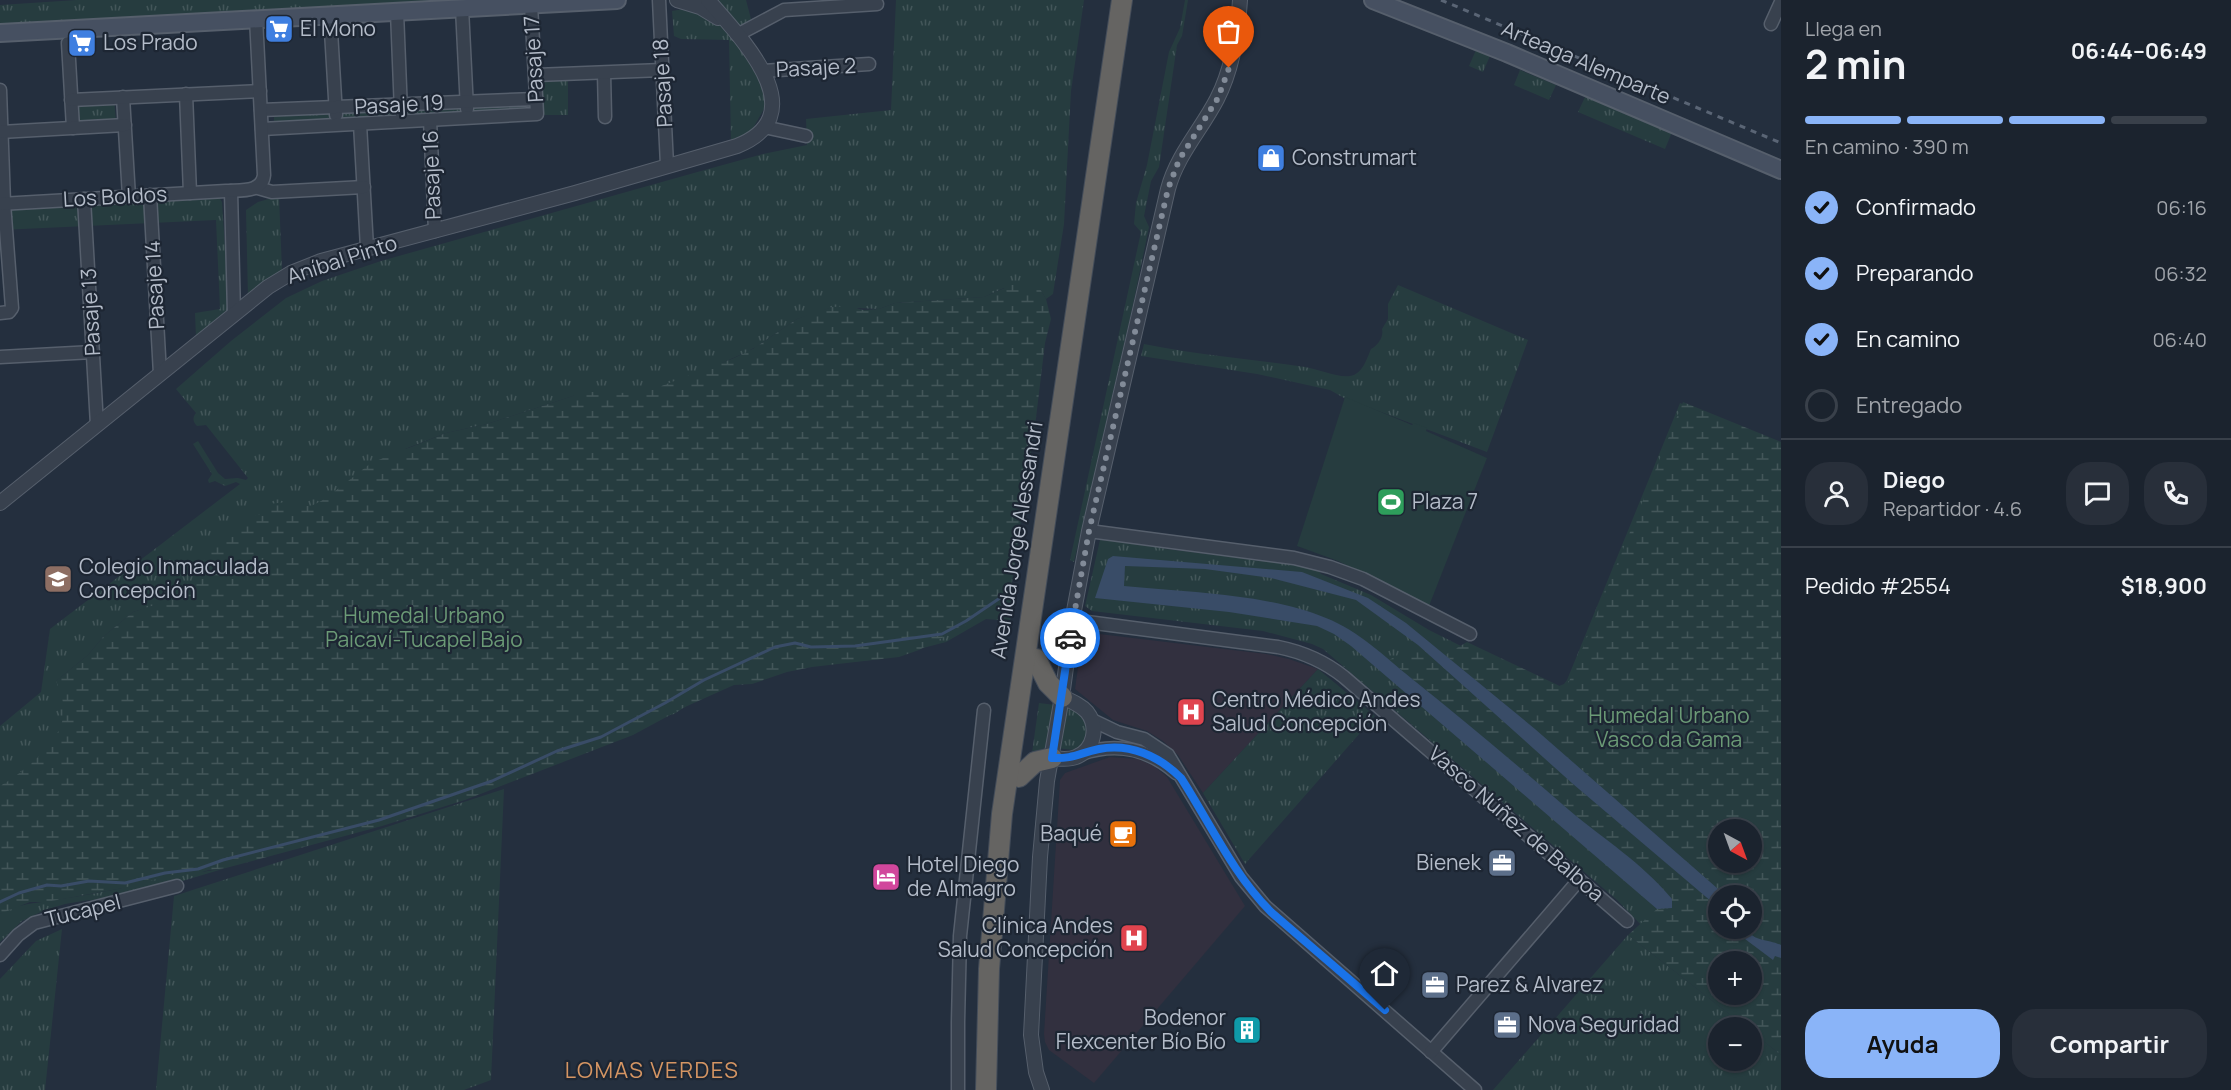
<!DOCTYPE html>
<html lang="es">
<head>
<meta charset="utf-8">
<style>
  body { margin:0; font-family:Manrope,sans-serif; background:#282f3a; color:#f1f3f6; height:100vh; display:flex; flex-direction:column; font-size:22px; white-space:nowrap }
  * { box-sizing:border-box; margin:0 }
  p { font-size:20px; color:#a0a4aa }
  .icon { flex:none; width:33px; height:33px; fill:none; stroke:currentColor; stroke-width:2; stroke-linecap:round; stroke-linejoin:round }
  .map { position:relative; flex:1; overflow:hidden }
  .sheet { display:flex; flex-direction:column; background:#1b232e; width:450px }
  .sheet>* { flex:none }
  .needle { width:39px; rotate:139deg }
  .buttons { position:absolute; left:1708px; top:819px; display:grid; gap:12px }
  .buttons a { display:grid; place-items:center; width:54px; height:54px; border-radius:50%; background:#1b232e; box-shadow:0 2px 4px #0004,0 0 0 2px #39404a; font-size:30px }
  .pin { position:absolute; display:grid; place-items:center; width:51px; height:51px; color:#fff; margin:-62px -26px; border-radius:50% 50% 50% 0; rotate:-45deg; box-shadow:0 0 6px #0007 }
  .pin .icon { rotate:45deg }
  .courier { position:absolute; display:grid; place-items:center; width:60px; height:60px; margin:-30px; border:4px solid #1a73e8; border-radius:50%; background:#fff; color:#222; box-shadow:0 2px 8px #0007 }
  .overview em { font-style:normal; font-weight:700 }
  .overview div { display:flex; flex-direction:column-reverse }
  .overview { display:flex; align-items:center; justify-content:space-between; height:102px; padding:0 24px }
  h1 { font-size:39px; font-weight:700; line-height:45px }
  .bar { display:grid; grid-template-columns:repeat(4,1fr); gap:9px 6px; align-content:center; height:72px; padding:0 24px }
  .bar i { height:8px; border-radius:4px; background:#39404a }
  .bar .active { background:#8ab4f8 }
  .bar p { grid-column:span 4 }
  .line { display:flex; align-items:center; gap:15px; padding:0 24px; border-top:2px solid #39404a }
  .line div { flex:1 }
  .round { display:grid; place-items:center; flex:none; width:63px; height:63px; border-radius:24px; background:#282f3a }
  ol { padding:0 24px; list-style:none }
  li { display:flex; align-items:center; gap:18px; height:66px }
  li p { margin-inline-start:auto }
  li .icon { padding:6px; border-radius:50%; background:#8ab4f8; color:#111; stroke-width:4 }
  li:last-child { color:#a0a4aa }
  li i { width:33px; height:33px; border:3px solid #39404a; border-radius:50% }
  .primary-button { display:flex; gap:12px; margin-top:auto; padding:12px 24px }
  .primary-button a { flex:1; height:69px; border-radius:24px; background:#8ab4f8; color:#111; font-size:24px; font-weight:700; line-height:69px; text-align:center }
  .primary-button a+a { background:#282f3a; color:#f1f3f6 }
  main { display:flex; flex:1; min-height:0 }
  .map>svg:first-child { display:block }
</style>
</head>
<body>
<main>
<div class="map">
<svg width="1781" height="1090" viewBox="0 0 1781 1090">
  <defs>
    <pattern id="grass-tufts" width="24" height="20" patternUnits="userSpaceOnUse" patternTransform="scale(1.5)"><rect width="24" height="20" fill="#263c3f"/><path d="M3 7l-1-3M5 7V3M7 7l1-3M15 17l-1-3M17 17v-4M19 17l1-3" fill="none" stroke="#435659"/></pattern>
    <pattern id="wetland-marsh" width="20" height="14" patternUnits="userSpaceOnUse" patternTransform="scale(1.5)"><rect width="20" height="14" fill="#263c3f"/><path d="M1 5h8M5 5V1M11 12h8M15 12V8" fill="none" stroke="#435659"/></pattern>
  </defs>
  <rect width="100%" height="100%" fill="#242f3e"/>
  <g fill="#32303f">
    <path d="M1083 632 1266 654 1289 659 1318 669 1203 793 1178 755 1163 741 1147 731 1113 720 1075 689Z"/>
    <path d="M1110 757 1138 759 1154 766 1167 777 1245 906 1094 1083 1049 1050 1045 1042 1044 1034 1060 780 1065 773Z"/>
  </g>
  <g fill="url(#grass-tufts)" fill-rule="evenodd">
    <path d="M77 0H468L0 27V5Z"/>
    <path d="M715 0H746L751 19 739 27Z"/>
    <path d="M896 0H1084L1071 91 1064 224 1053 294 1046 299 1040 289 1004 288 984 297 895 303 879 309 857 308 1001 589 1014 602 1010 621 986 619 946 642 881 659 839 663 789 661 708 692 674 714 651 720 202 872 226 868 129 897 96 902 89 900 65 904 45 910 22 921 0 942V914C19 904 29 904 49 901 74 897 98 893 123 888L80 885 0 910V726L41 692 50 629 240 484 236 482 225 486 215 481 209 483 208 480 212 474 193 444 198 441 218 473 225 479 238 478 246 480 248 478 206 425 197 426C193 422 192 418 196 413L176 389 231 341 286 298 322 281 381 261 701 171 763 154 807 145 806 119 891 110ZM833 307 725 363H722L753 349 797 319ZM576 395 479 433 405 449 446 433 487 424ZM176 599 56 681 88 655 103 637 133 612Z"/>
    <path d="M1185 0H1188L1182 36 1177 45 1159 167 1151 181 1144 216 1149 227 1131 314 1074 562 1070 560 1141 232 1134 224 1136 203 1147 165 1169 52 1180 28Z"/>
    <path d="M683 9 701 13 741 32 769 100 748 137 731 144 729 40 681 39 674 36 672 11Z"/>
    <path d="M1476 50 1490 56 1483 72 1469 66Z"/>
    <path d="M1520 70 1556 85 1549 100 1514 85Z"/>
    <path d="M568 77V115H543L541 80Z"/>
    <path d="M1586 95 1672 132 1665 149 1578 112Z"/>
    <path d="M114 99 116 121 73 124 71 101Z"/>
    <path d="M536 103V112L274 122V114Z"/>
    <path d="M279 196 282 270 248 297 246 210 258 202Z"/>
    <path d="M219 197 222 202 229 309 196 337 195 313 220 309 216 220 0 230V210Z"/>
    <path d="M1398 285 1528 340 1487 452 1344 398 1330 390 1257 374 1141 356 1144 344C1197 355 1251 359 1305 367 1318 369 1338 378 1350 376 1363 374 1367 358 1371 349 1378 345 1384 337 1382 329L1388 319V304Z"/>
    <path d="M1680 403 1781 444V1050L1752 994V962H1719L1644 928 1617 900 1323 649 1312 644 1263 631 1092 611 1085 606 1100 540 1140 543 1166 549 1316 567 1321 574 1371 595 1429 630 1549 690 1564 684 1567 680ZM1719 830H1752V862H1719ZM1719 896H1752V928H1719Z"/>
    <path d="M1318 669 1375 716 1245 864 1203 793Z"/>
    <path d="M1039 703 1072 707 1081 711 1091 731 1084 745 1074 750 1047 747 1032 753Z"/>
    <path d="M504 789 491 1080 464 1090H156L174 896Z"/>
    <path d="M62 929 45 1090H0V979L36 941Z"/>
    <path d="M1628 935 1746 1027 1719 1028V1060H1752V1032L1781 1055V1090H1493Z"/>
  </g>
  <g fill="url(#wetland-marsh)" fill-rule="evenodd">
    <path d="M1016 283 1029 284 1040 289 1046 299 1051 319 1045 343 1036 418 1009 603 919 650 899 657 812 667 787 672 752 684 734 685 685 707 633 735 465 800 382 826 226 868 172 875 123 888 46 902H30L0 914V786C19 776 57 744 62 722 66 708 62 694 56 681L88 655 103 637 133 612 180 597 199 571 208 551 231 532 245 516 259 515 267 504 288 502 302 506H311L325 499 371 463 446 433 487 424 576 395 591 392 628 393 651 390 737 357 753 349 797 319 815 312 833 307 849 306 863 310 879 309 895 303 984 297Z"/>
    <path d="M1683 402 1781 442V945C1768 939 1754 942 1747 929L1752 928V896L1725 895 1535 729 1445 655 1467 642 1566 689ZM1719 830H1752V862H1719Z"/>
    <path d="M1418 645 1573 784 1719 908V928L1737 929 1738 933 1773 960 1774 956 1781 958V1055L1752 1032V1028L1746 1027 1628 935 1657 909 1672 908 1653 876 1616 845 1581 820 1472 727 1389 660ZM1719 962H1752V994H1719Z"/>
  </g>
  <path fill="#263c3f" d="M1345 397 1412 425 1414 423 1427 428 1426 431 1487 458 1429 606 1338 561 1297 546Z"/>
  <g fill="#394c67">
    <path d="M1113 556 1302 572 1368 598 1406 623 1535 729 1725 895 1719 896V908L1573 784 1418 645 1356 600 1271 578 1205 569 1125 566 1124 586C1186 592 1270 594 1326 618 1359 631 1384 656 1411 678 1465 721 1517 765 1569 810 1606 841 1640 861 1672 899V908L1657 909 1351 646 1334 634 1317 626 1229 612 1095 598 1108 559Z"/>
    <path d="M1737 929H1747C1754 942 1768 939 1781 945V958L1775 956 1773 960 1737 933Z"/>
  </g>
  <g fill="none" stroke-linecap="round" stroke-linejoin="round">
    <path stroke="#394c67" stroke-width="3" d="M0 902 19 893 47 885 61 886 89 881 125 883 165 873 198 869 223 860 379 820 492 781 557 751 601 737 665 703 704 680 775 647 795 643 811 647 855 646 942 634 966 621 1000 598 1014 595"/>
    <g stroke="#565f6c" stroke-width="15">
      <g id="minor">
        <path d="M659 0 667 165"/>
        <path d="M462 8 467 109"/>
        <path d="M397 12 401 112"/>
        <path d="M330 14 336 115"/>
        <path d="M1771 24 1781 2"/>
        <path d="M737 35 784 10 877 4"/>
        <path d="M68 43 73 128"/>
        <path d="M763 71 869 64"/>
        <path d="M604 73 605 117"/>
        <path d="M536 75 662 70"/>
        <path d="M0 90 4 203 12 308 9 312 0 313"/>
        <path d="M186 94 190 193"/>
        <path d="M123 97 129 197"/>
        <path d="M71 100 260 91"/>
        <path d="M261 110 536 99"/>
        <path d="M430 120 435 231"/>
        <path d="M360 124 367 248"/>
        <path d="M764 127 806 136"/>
        <path d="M262 129 537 114 531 5"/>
        <path d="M0 132 125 125"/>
        <path d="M258 188 272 192 364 187"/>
        <path d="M231 191 234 314"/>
        <path d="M150 195 160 374"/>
        <path d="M84 199 97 425"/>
        <path d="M0 204 226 191C241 190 262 193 264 175L256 18"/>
        <path d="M0 357 93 352"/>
        <path d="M1089 531 1294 558 1330 567 1363 579 1470 634"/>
        <path d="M1072 620 1278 647C1303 652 1324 661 1344 677L1627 921"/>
        <path d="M1092 720 1117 732 1144 739 1168 755 1241 877 1265 906 1475 1090"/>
        <path d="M1081 754C1116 742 1149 749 1176 773"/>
        <path d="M0 955 18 935 34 923 177 886"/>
        <path d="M1431 1052 1579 880"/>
        <path d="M958 1090V1022L960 936 984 710"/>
      </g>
    </g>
    <g stroke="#565f6c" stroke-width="16">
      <g id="tertiary">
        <path d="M677 0 700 7 718 18"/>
        <path d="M0 503 268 287 291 273 321 261 575 193 737 146C817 114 740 37 708 0"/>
        <path d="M1052 758C1060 759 1069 760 1076 757 1094 750 1099 727 1087 712 1081 705 1071 701 1062 697"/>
        <path d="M1042 1090 1036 1072 1031 1035 1040 857 1047 781 1062 697 1073 616 1089 531 1168 189C1177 155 1201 130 1217 99 1232 70 1238 33 1240 0"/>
      </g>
    </g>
    <g stroke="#565f6c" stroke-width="20">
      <g id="secondary">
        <path d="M1373 0 1507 53 1781 170"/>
        <path d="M0 33 617 0"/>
      </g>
    </g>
    <g stroke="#434c59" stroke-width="22">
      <g id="trunk">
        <path d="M1036 659 1048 683 1062 697"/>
        <path d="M1019 777 1035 762 1052 758"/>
        <path d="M986 1090 989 969 1002 814 1122 0"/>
      </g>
    </g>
    <use href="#minor" stroke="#38414e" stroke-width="12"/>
    <use href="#tertiary" stroke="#38414e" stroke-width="14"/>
    <use href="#secondary" stroke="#465061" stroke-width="16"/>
    <use href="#trunk" stroke="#656462" stroke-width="20"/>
    <path stroke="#5a6575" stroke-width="3" stroke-dasharray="6 6" stroke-linecap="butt" d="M1441 0 1781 143"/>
  </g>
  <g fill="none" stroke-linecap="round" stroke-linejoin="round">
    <path stroke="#828b98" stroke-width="6" stroke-dasharray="0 10.8" d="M1070 638 1089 531 1168 189 1179 160 1218 98 1229 68"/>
    <path stroke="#1a73e8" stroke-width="8" d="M1070 638 1052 758C1074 759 1079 753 1099 749 1130 743 1159 756 1181 778 1210 823 1233 874 1271 912L1385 1010"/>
  </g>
  <defs>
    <g id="supermarket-square" transform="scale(1.5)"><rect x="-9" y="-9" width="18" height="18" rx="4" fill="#3f7fe0" stroke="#1d2633"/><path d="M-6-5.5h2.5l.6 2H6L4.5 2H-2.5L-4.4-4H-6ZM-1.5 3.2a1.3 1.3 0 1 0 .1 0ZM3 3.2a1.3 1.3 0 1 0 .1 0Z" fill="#fff"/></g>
    <g id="shop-square" transform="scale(1.5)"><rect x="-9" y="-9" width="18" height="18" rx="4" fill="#3f7fe0" stroke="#1d2633"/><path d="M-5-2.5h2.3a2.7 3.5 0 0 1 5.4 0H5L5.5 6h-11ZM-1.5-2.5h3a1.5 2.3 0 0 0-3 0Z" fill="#fff"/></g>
    <g id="stadium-square" transform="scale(1.5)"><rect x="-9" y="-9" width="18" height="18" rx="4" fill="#2e9e5b" stroke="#1d2633"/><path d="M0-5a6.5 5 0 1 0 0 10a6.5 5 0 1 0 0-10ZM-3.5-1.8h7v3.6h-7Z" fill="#fff"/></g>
    <g id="school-square" transform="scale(1.5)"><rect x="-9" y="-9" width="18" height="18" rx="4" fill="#8d6e63" stroke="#1d2633"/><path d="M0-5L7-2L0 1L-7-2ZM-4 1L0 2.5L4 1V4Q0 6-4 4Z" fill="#fff"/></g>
    <g id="hospital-square" transform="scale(1.5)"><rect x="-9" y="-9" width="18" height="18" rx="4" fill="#e0444e" stroke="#1d2633"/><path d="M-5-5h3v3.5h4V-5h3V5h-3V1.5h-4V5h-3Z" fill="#fff"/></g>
    <g id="cafe-square" transform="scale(1.5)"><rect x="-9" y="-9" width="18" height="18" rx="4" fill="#e8710a" stroke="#1d2633"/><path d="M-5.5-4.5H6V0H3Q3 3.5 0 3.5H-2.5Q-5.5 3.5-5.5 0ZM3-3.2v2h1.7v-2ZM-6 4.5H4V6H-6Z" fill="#fff"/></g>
    <g id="office-square" transform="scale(1.5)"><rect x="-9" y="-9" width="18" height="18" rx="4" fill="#5c6f8a" stroke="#1d2633"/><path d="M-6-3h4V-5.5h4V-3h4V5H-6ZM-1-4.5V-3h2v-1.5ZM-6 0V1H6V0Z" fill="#fff"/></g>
    <g id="hotel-square" transform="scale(1.5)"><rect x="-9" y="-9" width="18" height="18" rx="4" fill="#d1479c" stroke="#1d2633"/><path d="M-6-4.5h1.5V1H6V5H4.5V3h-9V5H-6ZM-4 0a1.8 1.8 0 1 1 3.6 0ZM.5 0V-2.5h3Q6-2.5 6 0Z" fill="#fff"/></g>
    <g id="building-square" transform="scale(1.5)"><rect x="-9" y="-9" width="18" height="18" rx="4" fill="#0f9aa8" stroke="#1d2633"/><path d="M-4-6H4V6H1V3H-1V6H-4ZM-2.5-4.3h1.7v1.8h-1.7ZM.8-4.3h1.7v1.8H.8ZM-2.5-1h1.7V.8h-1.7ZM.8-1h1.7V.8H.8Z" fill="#fff"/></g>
  </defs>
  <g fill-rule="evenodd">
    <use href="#supermarket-square" x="279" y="29"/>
    <use href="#supermarket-square" x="82" y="43"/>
    <use href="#shop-square" x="1271" y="158"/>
    <use href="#stadium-square" x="1391" y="502"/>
    <use href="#school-square" x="58" y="579"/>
    <use href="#hospital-square" x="1191" y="712"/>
    <use href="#cafe-square" x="1123" y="834"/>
    <use href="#office-square" x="1502" y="863"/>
    <use href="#hotel-square" x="886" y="877"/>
    <use href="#hospital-square" x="1134" y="938"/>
    <use href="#office-square" x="1435" y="985"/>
    <use href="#office-square" x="1507" y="1025"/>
    <use href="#building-square" x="1247" y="1030"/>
  </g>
  <g text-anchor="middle" stroke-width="4.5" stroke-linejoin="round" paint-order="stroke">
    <g font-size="21" fill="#b4bcc9" stroke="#1d2633" text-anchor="start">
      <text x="300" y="36">El Mono</text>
      <text x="103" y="50">Los Prado</text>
      <text x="1292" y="165">Construmart</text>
      <text x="1412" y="509">Plaza 7</text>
      <text x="79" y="574">Colegio Inmaculada<tspan x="79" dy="24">Concepción</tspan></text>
      <text x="1212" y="707">Centro Médico Andes<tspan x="1212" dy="24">Salud Concepción</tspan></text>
      <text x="1102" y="841" text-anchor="end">Baqué</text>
      <text x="1481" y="870" text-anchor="end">Bienek</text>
      <text x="907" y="872">Hotel Diego<tspan x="907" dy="24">de Almagro</tspan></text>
      <text x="1113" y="933" text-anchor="end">Clínica Andes<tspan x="1113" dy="24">Salud Concepción</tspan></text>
      <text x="1456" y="992">Parez &amp; Alvarez</text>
      <text x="1226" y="1025" text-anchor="end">Bodenor<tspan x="1226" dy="24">Flexcenter Bío Bío</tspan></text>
      <text x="1528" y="1032">Nova Seguridad</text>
    </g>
    <g font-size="21" fill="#b4bcc9" stroke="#1d2633">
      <text transform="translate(534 59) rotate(-93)" y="7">Pasaje 17</text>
      <text transform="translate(1586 63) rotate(23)" y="7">Arteaga Alemparte</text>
      <text transform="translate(816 68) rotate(-3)" y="7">Pasaje 2</text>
      <text transform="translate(663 83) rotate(-93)" y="7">Pasaje 18</text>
      <text transform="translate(399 105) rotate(-3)" y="7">Pasaje 19</text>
      <text transform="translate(432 175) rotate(-92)" y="7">Pasaje 16</text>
      <text transform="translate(115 197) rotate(-3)" y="7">Los Boldos</text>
      <text transform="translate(342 260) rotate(-18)" y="7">Aníbal Pinto</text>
      <text transform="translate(155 285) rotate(-93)" y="7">Pasaje 14</text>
      <text transform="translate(91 312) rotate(-93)" y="7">Pasaje 13</text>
      <text transform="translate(1017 540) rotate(-81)" y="7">Avenida Jorge Alessandri</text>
      <text transform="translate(1516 824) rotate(41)" y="7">Vasco Núñez de Balboa</text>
      <text transform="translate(83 911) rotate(-14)" y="7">Tucapel</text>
    </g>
    <g font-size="21" fill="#6b9a76" stroke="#1d2633">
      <text x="424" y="623">Humedal Urbano<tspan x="424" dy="24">Paicaví-Tucapel Bajo</tspan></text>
      <text x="1669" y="723">Humedal Urbano<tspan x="1669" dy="24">Vasco da Gama</tspan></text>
    </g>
    <g font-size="22" letter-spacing="1.5" fill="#d59563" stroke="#1d2633">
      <text x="652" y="1078">LOMAS VERDES</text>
    </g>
  </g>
</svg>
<div class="buttons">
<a><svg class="needle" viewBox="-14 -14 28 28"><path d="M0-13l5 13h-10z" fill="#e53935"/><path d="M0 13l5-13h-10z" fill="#a0a4aa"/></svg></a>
<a><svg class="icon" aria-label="locate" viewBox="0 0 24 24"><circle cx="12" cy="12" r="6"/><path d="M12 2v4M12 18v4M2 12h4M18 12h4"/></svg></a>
<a>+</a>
<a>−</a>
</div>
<div class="pin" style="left:1229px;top:68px;background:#ea580c"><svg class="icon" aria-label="bag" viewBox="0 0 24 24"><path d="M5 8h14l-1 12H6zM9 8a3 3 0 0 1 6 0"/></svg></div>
<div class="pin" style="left:1385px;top:1010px;background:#1f2937"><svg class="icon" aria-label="home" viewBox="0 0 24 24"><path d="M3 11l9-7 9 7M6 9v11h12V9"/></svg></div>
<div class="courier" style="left:1070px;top:638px"><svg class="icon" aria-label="car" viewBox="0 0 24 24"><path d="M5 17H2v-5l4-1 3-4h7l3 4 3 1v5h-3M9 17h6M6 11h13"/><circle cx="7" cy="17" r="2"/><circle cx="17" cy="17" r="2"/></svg></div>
</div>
<section class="sheet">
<div class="overview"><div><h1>2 min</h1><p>Llega en</p></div><em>06:44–06:49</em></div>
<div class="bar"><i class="active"></i><i class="active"></i><i class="active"></i><i></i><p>En camino · 390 m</p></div>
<ol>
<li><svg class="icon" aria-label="check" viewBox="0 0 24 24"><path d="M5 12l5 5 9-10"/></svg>Confirmado<p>06:16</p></li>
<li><svg class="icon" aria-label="check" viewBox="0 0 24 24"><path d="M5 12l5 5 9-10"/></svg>Preparando<p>06:32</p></li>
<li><svg class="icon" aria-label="check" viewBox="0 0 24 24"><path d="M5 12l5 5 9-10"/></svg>En camino<p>06:40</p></li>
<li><i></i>Entregado</li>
</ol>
<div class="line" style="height:108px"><a class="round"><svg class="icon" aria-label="person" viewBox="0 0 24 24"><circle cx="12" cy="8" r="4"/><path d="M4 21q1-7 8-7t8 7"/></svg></a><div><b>Diego</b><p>Repartidor · 4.6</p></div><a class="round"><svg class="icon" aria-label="chat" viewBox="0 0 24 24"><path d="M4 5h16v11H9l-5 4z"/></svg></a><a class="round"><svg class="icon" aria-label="phone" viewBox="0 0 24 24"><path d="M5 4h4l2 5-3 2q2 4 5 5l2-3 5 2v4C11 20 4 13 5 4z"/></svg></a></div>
<div class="line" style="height:78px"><div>Pedido #2554</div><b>$18,900</b></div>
<div class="primary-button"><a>Ayuda</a><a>Compartir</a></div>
</section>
</main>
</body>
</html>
